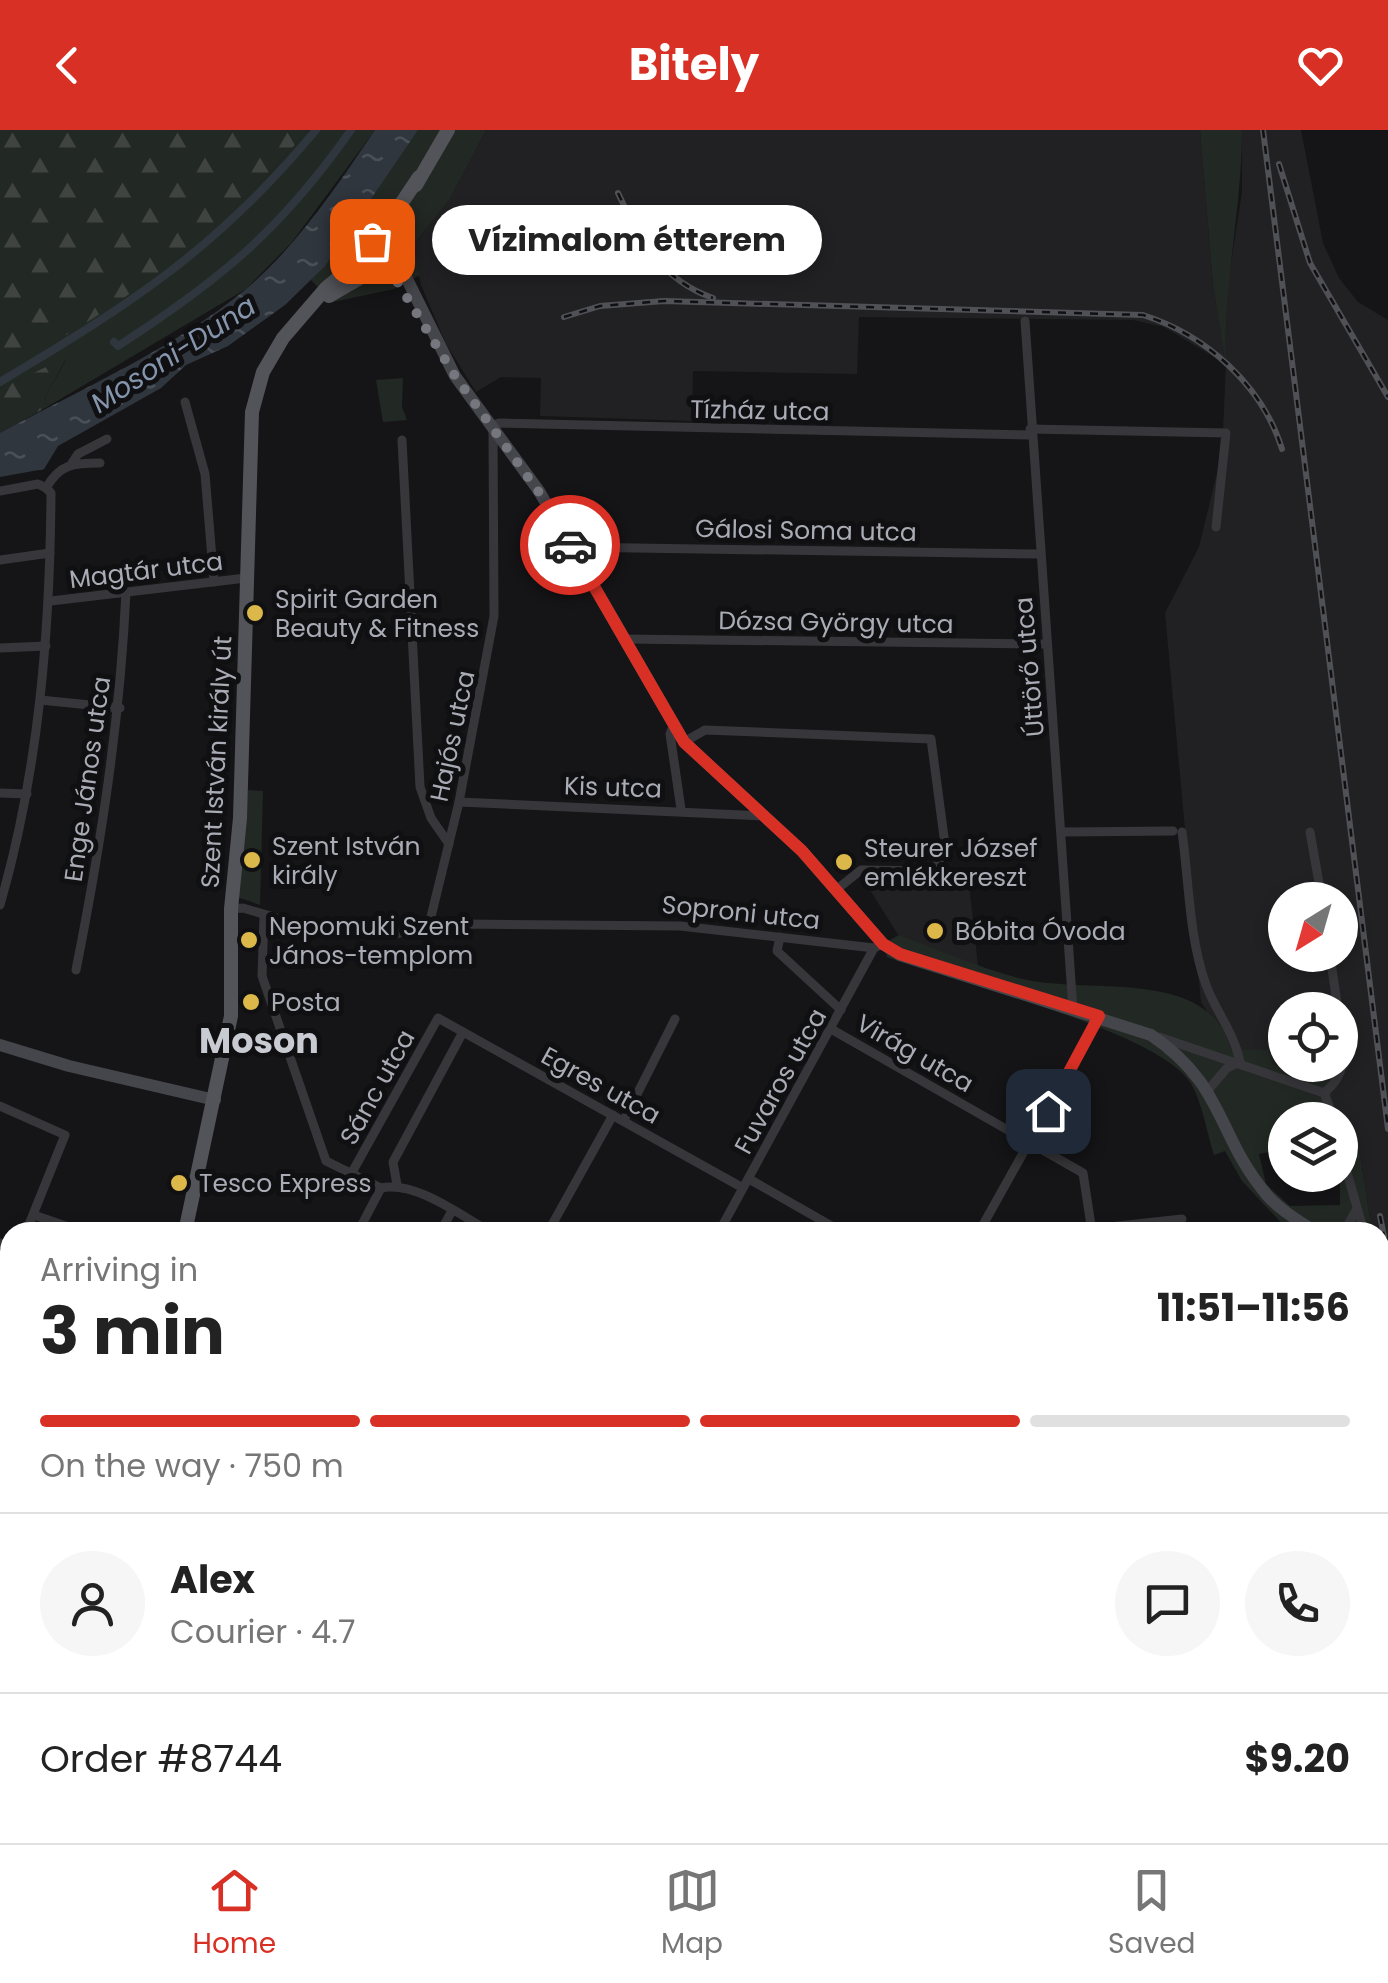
<!DOCTYPE html>
<html lang="en">
<head>
<meta charset="utf-8">
<style>
  body { margin:0; font-family:Poppins,sans-serif; background:#f6f6f6; color:#222; height:100vh; display:flex; flex-direction:column; font-size:38px; white-space:nowrap }
  * { box-sizing:border-box; margin:0 }
  p { font-size:32px; color:#767676 }
  .icon { flex:none; width:55px; height:55px; fill:none; stroke:currentColor; stroke-width:2; stroke-linecap:round; stroke-linejoin:round }
  .map { position:relative; flex:1; overflow:hidden }
  .side { position:absolute; left:0px; top:1092px; width:1390px; height:622px; display:flex; flex-direction:column; background:#fff; border-radius:30px 30px 0 0; box-shadow:0 5px 15px #0003 }
  .side>* { flex:none }
  .needle { width:65px; rotate:217deg }
  .tools { position:absolute; left:1268px; top:752px; display:grid; gap:20px }
  .tools a { display:grid; place-items:center; width:90px; height:90px; border-radius:50%; background:#fff; box-shadow:0 5px 15px #0003; font-size:50px }
  .pin { position:absolute; display:grid; place-items:center; width:85px; height:85px; color:#fff; margin:-42px; border-radius:20px; box-shadow:0 5px 15px #0006 }
  .courier { position:absolute; display:grid; place-items:center; width:100px; height:100px; margin:-50px; border:8px solid #d93025; border-radius:50%; background:#fff; color:#222; box-shadow:0 2px 12px #0007 }
  .bubble { position:absolute; height:70px; border-radius:35px; background:#fff; box-shadow:0 5px 15px #0003; font-size:32px; font-weight:700; line-height:70px; text-align:center }
  .headline em { font-style:normal; font-weight:700 }
  .headline div { display:flex; flex-direction:column-reverse }
  .headline { display:flex; align-items:center; justify-content:space-between; height:170px; padding:0 40px }
  h1 { font-size:65px; font-weight:700; line-height:75px }
  .bar { display:grid; grid-template-columns:repeat(4,1fr); gap:15px 10px; align-content:center; height:120px; padding:0 40px }
  .bar i { height:12px; border-radius:8px; background:#e0e0e0 }
  .bar .active { background:#d93025 }
  .bar p { grid-column:span 4 }
  .line { display:flex; align-items:center; gap:25px; padding:0 40px; border-top:2px solid #e0e0e0 }
  .line div { flex:1 }
  .round { display:grid; place-items:center; flex:none; width:105px; height:105px; border-radius:52px; background:#f6f6f6 }
  header { display:flex; justify-content:space-between; align-items:center; height:130px; padding:0 40px; background:#d93025; color:#fff; font-size:45px; font-weight:700 }
  .tabs { display:flex; justify-content:space-around; align-items:center; height:140px; border-top:2px solid #e0e0e0; background:#fff; font-size:28px; color:#767676 }
  .tabs a { display:grid; justify-items:center; gap:5px }
  .tabs .active { color:#d93025 }
  .map>svg:first-child { display:block }
</style>
</head>
<body>
<header><svg class="icon" aria-label="back" viewBox="0 0 24 24"><path d="M15 5l-7 7 7 7"/></svg>Bitely<svg class="icon" aria-label="heart" viewBox="0 0 24 24"><path d="M12 20l-8-8c-3-5 5-10 8-4 3-6 11-1 8 4z"/></svg></header>
<div class="map">
<svg width="1388" height="1713" viewBox="0 0 1388 1713">
  <defs>
    <pattern id="forest-firs" width="22" height="20" patternUnits="userSpaceOnUse" patternTransform="scale(2.5)"><rect width="22" height="20" fill="#222823"/><path d="M5 1l3.5 6h-7zM16 11l3.5 6h-7z" fill="#3f4441"/></pattern>
    <pattern id="water-ripples" width="26" height="14" patternUnits="userSpaceOnUse" patternTransform="scale(2.5)"><rect width="26" height="14" fill="#30363e"/><path d="M2 4q2-2 4 0t4 0M15 11q2-2 4 0t4 0" fill="none" stroke="#4b5058"/></pattern>
  </defs>
  <rect width="100%" height="100%" fill="#151517"/>
  <g fill="#212123" fill-rule="evenodd">
    <path d="M486 0H1200L1213 155 1225 222 1228 153 1242 62V0H1301L1323 113 1339 148 1358 172 1388 190V1167L1380 1161V1102H1372L1360 1024 1348 1025 1340 990 1271 934 1269 920H1231L1201 872 1165 483 1199 417 1222 322 1226 234 1164 197 1133 190 859 187 857 244 693 241 692 291 540 286 541 248 501 247 476 262 446 214 421 155 413 115 450 69ZM1285 770H1340V825H1285ZM1285 880H1340V935H1285Z"/>
    <path d="M863 749 969 753 978 836 904 814Z"/>
  </g>
  <g fill="#222823">
    <path d="M308 0H375L292 112 246 159 47 277 45 267 66 230 0 259V241C125 170 213 110 308 0Z"/>
    <path d="M418 0H486L450 69 413 115 420 145 394 159 333 172 311 150Z"/>
    <path d="M1200 0H1242C1242 79 1223 155 1226 234L1213 155Z"/>
    <path d="M403 248 402 277 407 290 383 292 376 250Z"/>
    <path d="M248 660 263 661 260 775 237 767Z"/>
    <path d="M899 805C940 820 981 839 1023 849 1088 865 1210 836 1231 920H1269L1272 934 1328 950 1338 990H1285V1019L1259 1024 1266 1054 1290 1076 1340 1075V996L1348 1025 1360 1024 1372 1102H1290L1242 1051 1225 1021 1214 1025C1207 1003 1202 971 1190 952 1155 900 951 851 887 827L883 814Z"/>
    <path d="M1380 1161 1388 1167V1308L1380 1275Z"/>
    <path d="M296 1705H452L449 1713H313Z"/>
  </g>
  <g fill="url(#forest-firs)">
    <path d="M0 0H308C221 101 120 182 0 241Z"/>
    <path d="M67 227 45 267 47 277 0 303V259Z"/>
  </g>
  <path fill="url(#water-ripples)" d="M375 0H418L325 136 285 175 228 216 186 235 161 258 58 316 44 339 0 347V303C81 259 173 219 245 160 297 116 337 56 375 0Z"/>
  <g fill="none" stroke-linecap="round" stroke-linejoin="round">
    <g stroke="#30363e" stroke-width="8">
      <path d="M114 212 118 216C219 151 281 100 351 0"/>
      <path d="M0 252C131 174 217 119 316 0"/>
    </g>
    <g stroke="#37373b" stroke-width="9">
      <path d="M1025 191 1073 880"/>
      <path d="M185 272 205 344 214 452"/>
      <path d="M490 296 499 293 1030 305"/>
      <path d="M1030 299 1226 303 1216 397"/>
      <path d="M402 310 420 657 431 688 449 714"/>
      <path d="M72 333 78 324 107 309"/>
      <path d="M46 358C60 334 73 333 100 333"/>
      <path d="M0 361 38 354 46 358"/>
      <path d="M571 417 1040 424"/>
      <path d="M0 430 50 423"/>
      <path d="M51 471 246 448"/>
      <path d="M625 509 1047 514"/>
      <path d="M0 518 46 516"/>
      <path d="M40 570 120 578"/>
      <path d="M673 596 670 604 681 679"/>
      <path d="M684 612 705 600 931 609 946 722 931 741 861 740 836 760"/>
      <path d="M0 663 27 664"/>
      <path d="M459 672 765 686"/>
      <path d="M1062 702 1173 701"/>
      <path d="M1182 702C1189 751 1189 808 1206 855 1216 882 1234 902 1240 932"/>
      <path d="M1310 702 1322 770"/>
      <path d="M0 775C39 640 50 502 51 363L46 358"/>
      <path d="M231 779 243 778 294 793 396 804 429 795 466 794 680 796 874 818 883 814"/>
      <path d="M264 786 262 846 326 1031 381 1058"/>
      <path d="M429 795 459 672 494 486 493 301"/>
      <path d="M780 807 777 821 841 880"/>
      <path d="M1330 825 1338 880"/>
      <path d="M76 840C101 714 120 591 126 462"/>
      <path d="M831 899 1083 1043 1092 1102"/>
      <path d="M1159 907 1324 963"/>
      <path d="M1209 959 1227 938 1240 932"/>
      <path d="M1324 963C1348 943 1344 926 1340 898"/>
      <path d="M1324 963 1334 990"/>
      <path d="M0 976 65 1005 26 1102"/>
      <path d="M624 990 675 889"/>
      <path d="M1340 1018 1364 1102"/>
      <path d="M350 1046 438 888 743 1058"/>
      <path d="M749 1049 842 1102"/>
      <path d="M397 1055 393 1032 463 902"/>
      <path d="M381 1058C417 1051 459 1085 491 1102"/>
      <path d="M34 1085 83 1102"/>
      <path d="M1091 1099 1182 1089"/>
      <path d="M358 1102 381 1058"/>
      <path d="M440 1102 452 1081"/>
      <path d="M548 1102 613 985"/>
      <path d="M719 1102 874 818"/>
      <path d="M979 1102 1099 887"/>
      <path d="M1344 1102 1355 1082"/>
      <path d="M0 1113 10 1117"/>
      <path d="M0 1160 10 1140"/>
      <path d="M0 1282 10 1286"/>
      <path d="M1380 1340H1388"/>
      <path d="M0 1442 10 1446"/>
      <path d="M1380 1458 1388 1450"/>
      <path d="M1380 1577 1388 1569"/>
      <path d="M1380 1633 1388 1637"/>
      <path d="M0 1642 10 1643"/>
      <path d="M285 1705 301 1713"/>
      <path d="M1076 1705 1092 1713"/>
      <path d="M1332 1705 1347 1713"/>
      <path d="M107 1713 110 1705"/>
      <path d="M187 1713 190 1705"/>
      <path d="M523 1713 527 1705"/>
      <path d="M668 1713 672 1705"/>
      <path d="M981 1713 985 1705"/>
    </g>
    <g stroke="#45464b" stroke-width="12">
      <path d="M399 133 455 246 539 361 684 612 802 721 883 814 900 825 1151 905C1226 956 1216 1005 1267 1065 1281 1081 1299 1091 1316 1102"/>
      <path d="M0 915 69 936 215 970"/>
      <path d="M821 1705 823 1713"/>
      <path d="M1229 1705 1247 1713"/>
      <path d="M847 1713 855 1705"/>
    </g>
    <g stroke="#53545a" stroke-width="14">
      <path d="M416 55 448 0"/>
      <path d="M396 107 403 78"/>
      <path d="M369 122 379 137 396 135 403 118 392 104"/>
      <path d="M329 166 379 137"/>
      <path d="M185 1102 231 886V779L240 688 252 282 263 242 283 208 326 158 369 122 419 47"/>
      <path d="M0 1567 10 1538"/>
    </g>
    <g stroke="#505156" stroke-width="6">
      <g id="rail">
        <path d="M1263 0 1388 999"/>
        <path d="M1279 34 1310 133 1388 267"/>
        <path d="M618 63C640 110 661 150 713 168"/>
        <path d="M564 187 600 176 664 171 1143 185C1206 205 1262 255 1282 319"/>
        <path d="M1380 1086 1384 1106"/>
      </g>
    </g>
    <use href="#rail" stroke="#101012" stroke-width="2.5" stroke-dasharray="8" stroke-linecap="butt"/>
  </g>
  <g fill="none" stroke-linecap="round" stroke-linejoin="round">
    <path stroke="#75767e" stroke-width="10" stroke-dasharray="0 18" d="M372 111 371 129 395 148 455 246 538 361 570 415"/>
    <path stroke="#d93025" stroke-width="12" d="M570 415 684 612 802 721 883 814 900 824 1099 886 1048 981"/>
  </g>
  <g fill="#dbb849" stroke="#101012" stroke-width="4">
    <circle cx="255" cy="483" r="10"/>
    <circle cx="252" cy="730" r="10"/>
    <circle cx="844" cy="732" r="10"/>
    <circle cx="935" cy="801" r="10"/>
    <circle cx="249" cy="810" r="10"/>
    <circle cx="251" cy="872" r="10"/>
    <circle cx="179" cy="1053" r="10"/>
  </g>
  <g text-anchor="middle" stroke-width="10" stroke-linejoin="round" paint-order="stroke">
    <g font-size="25" fill="#a9abb5" stroke="#101012">
      <text transform="translate(760 280) rotate(1)" y="9">Tízház utca</text>
      <text transform="translate(806 400) rotate(1)" y="9">Gálosi Soma utca</text>
      <text transform="translate(146 440) rotate(-7)" y="9">Magtár utca</text>
      <text transform="translate(836 492) rotate(1)" y="9">Dózsa György utca</text>
      <text transform="translate(1029 537) rotate(-95)" y="9">Úttörő utca</text>
      <text transform="translate(452 606) rotate(-78)" y="9">Hajós utca</text>
      <text transform="translate(216 632) rotate(-87)" y="9">Szent István király út</text>
      <text transform="translate(87 649) rotate(-82)" y="9">Enge János utca</text>
      <text transform="translate(613 657) rotate(2)" y="9">Kis utca</text>
      <text transform="translate(741 782) rotate(6)" y="9">Soproni utca</text>
      <text transform="translate(915 923) rotate(30)" y="9">Virág utca</text>
      <text transform="translate(780 951) rotate(-61)" y="9">Fuvaros utca</text>
      <text transform="translate(601 955) rotate(29)" y="9">Egres utca</text>
      <text transform="translate(377 957) rotate(-61)" y="9">Sánc utca</text>
    </g>
    <g font-size="25" fill="#a9abb5" stroke="#101012" text-anchor="start">
      <text x="275" y="478">Spirit Garden<tspan x="275" dy="29">Beauty &amp; Fitness</tspan></text>
      <text x="272" y="725">Szent István<tspan x="272" dy="29">király</tspan></text>
      <text x="864" y="727">Steurer József<tspan x="864" dy="29">emlékkereszt</tspan></text>
      <text x="269" y="805">Nepomuki Szent<tspan x="269" dy="29">János-templom</tspan></text>
      <text x="955" y="810">Bóbita Óvoda</text>
      <text x="271" y="881">Posta</text>
      <text x="199" y="1062">Tesco Express</text>
    </g>
    <g font-size="28" font-style="italic" fill="#8495ac" stroke="#101012">
      <text transform="translate(173 224) rotate(-33)" y="10">Mosoni-Duna</text>
    </g>
    <g font-size="35" font-weight="bold" fill="#c9cbd2" stroke="#101012">
      <text x="259" y="923">Moson</text>
    </g>
  </g>
</svg>
<div class="tools">
<a><svg class="needle" viewBox="-14 -14 28 28"><path d="M0-13l5 13h-10z" fill="#e53935"/><path d="M0 13l5-13h-10z" fill="#767676"/></svg></a>
<a><svg class="icon" aria-label="locate" viewBox="0 0 24 24"><circle cx="12" cy="12" r="6"/><path d="M12 2v4M12 18v4M2 12h4M18 12h4"/></svg></a>
<a><svg class="icon" aria-label="layers" viewBox="0 0 24 24"><path d="M12 4l9 5-9 5-9-5zM3 14l9 5 9-5"/></svg></a>
</div>
<div class="pin" style="left:372px;top:111px;background:#ea580c"><svg class="icon" aria-label="bag" viewBox="0 0 24 24"><path d="M5 8h14l-1 12H6zM9 8a3 3 0 0 1 6 0"/></svg></div>
<div class="pin" style="left:1048px;top:981px;background:#1f2937"><svg class="icon" aria-label="home" viewBox="0 0 24 24"><path d="M3 11l9-7 9 7M6 9v11h12V9"/></svg></div>
<div class="courier" style="left:570px;top:415px"><svg class="icon" aria-label="car" viewBox="0 0 24 24"><path d="M5 17H2v-5l4-1 3-4h7l3 4 3 1v5h-3M9 17h6M6 11h13"/><circle cx="7" cy="17" r="2"/><circle cx="17" cy="17" r="2"/></svg></div>
<div class="bubble" style="left:432px;top:75px;width:390px">Vízimalom étterem</div>
<section class="side">
<div class="headline"><div><h1>3 min</h1><p>Arriving in</p></div><em>11:51–11:56</em></div>
<div class="bar"><i class="active"></i><i class="active"></i><i class="active"></i><i></i><p>On the way · 750 m</p></div>
<div class="line" style="height:180px"><a class="round"><svg class="icon" aria-label="person" viewBox="0 0 24 24"><circle cx="12" cy="8" r="4"/><path d="M4 21q1-7 8-7t8 7"/></svg></a><div><b>Alex</b><p>Courier · 4.7</p></div><a class="round"><svg class="icon" aria-label="chat" viewBox="0 0 24 24"><path d="M4 5h16v11H9l-5 4z"/></svg></a><a class="round"><svg class="icon" aria-label="phone" viewBox="0 0 24 24"><path d="M5 4h4l2 5-3 2q2 4 5 5l2-3 5 2v4C11 20 4 13 5 4z"/></svg></a></div>
<div class="line" style="height:130px"><div>Order #8744</div><b>$9.20</b></div>
</section>
</div>
<nav class="tabs">
<a class="active"><svg class="icon" aria-label="home" viewBox="0 0 24 24"><path d="M3 11l9-7 9 7M6 9v11h12V9"/></svg>Home</a>
<a><svg class="icon" aria-label="map" viewBox="0 0 24 24"><path d="M3 6l6-2 6 2 6-2v14l-6 2-6-2-6 2zM9 4v14M15 6v14"/></svg>Map</a>
<a><svg class="icon" aria-label="saved" viewBox="0 0 24 24"><path d="M7 4h10v16l-5-4-5 4z"/></svg>Saved</a>
</nav>
</body>
</html>
